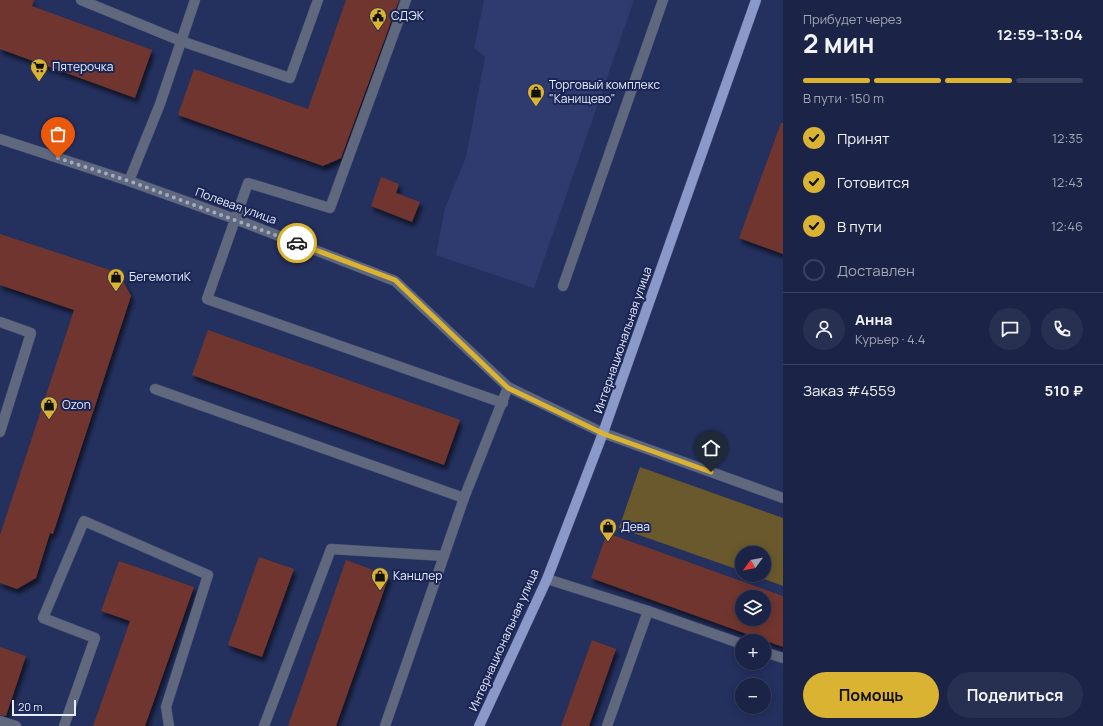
<!DOCTYPE html>
<html lang="ru">
<head>
<meta charset="utf-8">
<style>
  body { margin:0; font-family:Manrope,sans-serif; background:#283051; color:#f1f3f6; height:100vh; display:flex; flex-direction:column; font-size:15px; white-space:nowrap }
  * { box-sizing:border-box; margin:0 }
  p { font-size:13px; color:#a0a4b3 }
  .icon { flex:none; width:22px; height:22px; fill:none; stroke:currentColor; stroke-width:2; stroke-linecap:round; stroke-linejoin:round }
  .map { position:relative; flex:1; overflow:hidden }
  .panel { display:flex; flex-direction:column; background:#1b2446; width:320px }
  .panel>* { flex:none }
  .needle { width:26px; rotate:237deg }
  .tools { position:absolute; left:735px; top:546px; display:grid; gap:8px }
  .tools a { display:grid; place-items:center; width:36px; height:36px; border-radius:50%; background:#1b2446; box-shadow:0 2px 10px #0003,0 0 0 1px #39415f; font-size:20px }
  .scale { position:absolute; left:12px; bottom:10px; width:64px; box-sizing:border-box; padding-left:4px; border:2px solid #e5ecfd; border-top:0; font-size:11px; line-height:14px; white-space:nowrap; color:#e5ecfd; -webkit-text-stroke:3px #1b2553; paint-order:stroke }
  .pin { position:absolute; display:grid; place-items:center; width:34px; height:34px; color:#fff; margin:-41px -17px; border-radius:50% 50% 50% 0; rotate:-45deg; box-shadow:0 0 4px #0007 }
  .pin .icon { rotate:45deg }
  .courier { position:absolute; display:grid; place-items:center; width:40px; height:40px; margin:-20px; border:3px solid #dbb333; border-radius:50%; background:#fff; color:#222; box-shadow:0 1px 5px #0007 }
  .summary em { font-style:normal; font-weight:700 }
  .summary div { display:flex; flex-direction:column-reverse }
  .summary { display:flex; align-items:center; justify-content:space-between; height:68px; padding:0 20px }
  h1 { font-size:26px; font-weight:700; line-height:30px }
  .bar { display:grid; grid-template-columns:repeat(4,1fr); gap:6px 4px; align-content:center; height:48px; padding:0 20px }
  .bar i { height:5px; border-radius:3px; background:#39415f }
  .bar .current { background:#dbb333 }
  .bar p { grid-column:span 4 }
  .line { display:flex; align-items:center; gap:10px; padding:0 20px; border-top:1px solid #39415f }
  .line div { flex:1 }
  .round { display:grid; place-items:center; flex:none; width:42px; height:42px; border-radius:21px; background:#283051 }
  ol { padding:0 20px; list-style:none }
  li { display:flex; align-items:center; gap:12px; height:44px }
  li p { margin-inline-start:auto }
  li .icon { padding:4px; border-radius:50%; background:#dbb333; color:#111; stroke-width:4 }
  li:last-child { color:#a0a4b3 }
  li i { width:22px; height:22px; border:2px solid #39415f; border-radius:50% }
  .button { display:flex; gap:8px; margin-top:auto; padding:8px 20px }
  .button a { flex:1; height:46px; border-radius:24px; background:#dbb333; color:#111; font-size:16px; font-weight:700; line-height:46px; text-align:center }
  .button a+a { background:#283051; color:#f1f3f6 }
  main { display:flex; flex:1; min-height:0 }
  .map>svg:first-child { display:block }
</style>
</head>
<body>
<main>
<div class="map">
<svg width="783" height="726" viewBox="0 0 783 726">
  <defs>
    <filter id="shadow"><feDropShadow dx="2.5" dy="4.5" stdDeviation="2" flood-color="#0009"/></filter>
  </defs>
  <rect width="100%" height="100%" fill="#24305e"/>
  <path fill="#2f3b6f" d="M484 0H634L534 288 436 255 445 208 466 157 485 57 474 48Z"/>
  <path fill="#69592c" d="M640 467 783 518V586L753 575H764V553H742V571L619 528Z"/>
  <g fill="#6f362d" fill-rule="evenodd" filter="url(#shadow)">
    <path d="M0 0H34L32 6 152 50 135 98 0 49Z"/>
    <path d="M346 0H399L341 158 323 166 178 115 194 69 308 109Z"/>
    <path d="M781 123H783V254L739 238Z"/>
    <path d="M381 177 399 184 396 193 420 202 412 222 371 206Z"/>
    <path d="M0 234 119 273 131 296 53 534 50 533 36 578 17 589 0 583V535L74 310 0 285Z"/>
    <path d="M208 330 460 420 444 465 192 375Z"/>
    <path d="M607 533 783 596V647L591 578ZM742 597H764V619H742Z"/>
    <path d="M259 557 294 569 262 657 228 645Z"/>
    <path d="M346 560 389 576 336 726H288Z"/>
    <path d="M119 561 194 587 145 726H93L130 621 101 611Z"/>
    <path d="M592 640 616 649 589 726H561Z"/>
    <path d="M0 647 26 656 6 716 0 715Z"/>
  </g>
  <g fill="none" stroke-linecap="round" stroke-linejoin="round">
    <g stroke="#3f4a74" stroke-width="11">
      <g id="minor">
        <path d="M81 0 181 41 290 78 318 0"/>
        <path d="M406 0 330 208 248 183 207 299 503 403"/>
        <path d="M0 139 129 181 235 219 395 281 508 387 603 433 783 498"/>
        <path d="M129 181 160 104 195 0"/>
        <path d="M563 286 663 0"/>
        <path d="M0 322 31 333 0 432"/>
        <path d="M155 389 464 498"/>
        <path d="M547 579 648 611 742 644"/>
        <path d="M764 652 783 658"/>
        <path d="M0 721 16 726"/>
        <path d="M64 726 95 638 43 618 84 521 208 575 166 707 169 726"/>
        <path d="M264 726 331 549 444 556"/>
        <path d="M385 726 464 498 508 387"/>
        <path d="M607 726 648 611"/>
      </g>
    </g>
    <g stroke="#3f4a74" stroke-width="11">
      <path id="major" d="M479 726 547 579 603 433 756 0"/>
    </g>
    <use href="#minor" stroke="#60687e" stroke-width="10"/>
    <use href="#major" stroke="#8a99c8" stroke-width="10"/>
  </g>
  <g fill="none" stroke-linecap="round" stroke-linejoin="round">
    <path stroke="#a1aac5" stroke-width="4" stroke-dasharray="0 7.2" d="M58 158 129 181 297 243"/>
    <path stroke="#dbb333" stroke-width="5" d="M297 243 395 280 508 388 604 434 711 472"/>
  </g>
  <defs>
    <g id="civic-pin" transform="scale(0.9)"><path d="M0 17L-7.5 6A9.5 9.5 0 1 1 7.5 6Z" fill="#dbb333" stroke="#1b2553"/><path d="M-.6-6.5H3V-4.5H.6V-3L4-1V1h2V6H-6V1h2V-1L-.6-3ZM-1.2 2.5V6h2.4V2.5Z" fill="#111"/></g>
    <g id="supermarket-pin" transform="scale(0.9)"><path d="M0 17L-7.5 6A9.5 9.5 0 1 1 7.5 6Z" fill="#dbb333" stroke="#1b2553"/><path d="M-6-5.5h2.5l.6 2H6L4.5 2H-2.5L-4.4-4H-6ZM-1.5 3.2a1.3 1.3 0 1 0 .1 0ZM3 3.2a1.3 1.3 0 1 0 .1 0Z" fill="#111"/></g>
    <g id="shop-pin" transform="scale(0.9)"><path d="M0 17L-7.5 6A9.5 9.5 0 1 1 7.5 6Z" fill="#dbb333" stroke="#1b2553"/><path d="M-5-2.5h2.3a2.7 3.5 0 0 1 5.4 0H5L5.5 6h-11ZM-1.5-2.5h3a1.5 2.3 0 0 0-3 0Z" fill="#111"/></g>
  </defs>
  <g fill-rule="evenodd">
    <use href="#civic-pin" x="378" y="16"/>
    <use href="#supermarket-pin" x="39" y="67"/>
    <use href="#shop-pin" x="536" y="92"/>
    <use href="#shop-pin" x="116" y="277"/>
    <use href="#shop-pin" x="49" y="405"/>
    <use href="#shop-pin" x="608" y="527"/>
    <use href="#shop-pin" x="380" y="576"/>
  </g>
  <g text-anchor="middle" stroke-width="4" stroke-linejoin="round" paint-order="stroke">
    <g font-size="12" fill="#e5ecfd" stroke="#1b2553" text-anchor="start">
      <text x="391" y="20">СДЭК</text>
      <text x="52" y="71">Пятерочка</text>
      <text x="549" y="89">Торговый комплекс<tspan x="549" dy="14">"Канищево"</tspan></text>
      <text x="129" y="281">БегемотиК</text>
      <text x="62" y="409">Ozon</text>
      <text x="621" y="531">Дева</text>
      <text x="393" y="580">Канцлер</text>
    </g>
    <g font-size="12" fill="#e5ecfd" stroke="#1b2553">
      <text transform="translate(236 206) rotate(20)" y="4">Полевая улица</text>
      <text transform="translate(623 340) rotate(-71)" y="4">Интернациональная улица</text>
      <text transform="translate(504 640) rotate(-66)" y="4">Интернациональная улица</text>
    </g>
  </g>
</svg>
<div class="tools">
<a><svg class="needle" viewBox="-14 -14 28 28"><path d="M0-13l5 13h-10z" fill="#e53935"/><path d="M0 13l5-13h-10z" fill="#a0a4b3"/></svg></a>
<a><svg class="icon" aria-label="layers" viewBox="0 0 24 24"><path d="M12 4l9 5-9 5-9-5zM3 14l9 5 9-5"/></svg></a>
<a>+</a>
<a>−</a>
</div>
<div class="scale">20 m</div>
<div class="pin" style="left:58px;top:158px;background:#ea580c"><svg class="icon" aria-label="bag" viewBox="0 0 24 24"><path d="M5 8h14l-1 12H6zM9 8a3 3 0 0 1 6 0"/></svg></div>
<div class="pin" style="left:711px;top:472px;background:#1f2937"><svg class="icon" aria-label="home" viewBox="0 0 24 24"><path d="M3 11l9-7 9 7M6 9v11h12V9"/></svg></div>
<div class="courier" style="left:297px;top:243px"><svg class="icon" aria-label="car" viewBox="0 0 24 24"><path d="M5 17H2v-5l4-1 3-4h7l3 4 3 1v5h-3M9 17h6M6 11h13"/><circle cx="7" cy="17" r="2"/><circle cx="17" cy="17" r="2"/></svg></div>
</div>
<section class="panel">
<div class="summary"><div><h1>2 мин</h1><p>Прибудет через</p></div><em>12:59–13:04</em></div>
<div class="bar"><i class="current"></i><i class="current"></i><i class="current"></i><i></i><p>В пути · 150 m</p></div>
<ol>
<li><svg class="icon" aria-label="check" viewBox="0 0 24 24"><path d="M5 12l5 5 9-10"/></svg>Принят<p>12:35</p></li>
<li><svg class="icon" aria-label="check" viewBox="0 0 24 24"><path d="M5 12l5 5 9-10"/></svg>Готовится<p>12:43</p></li>
<li><svg class="icon" aria-label="check" viewBox="0 0 24 24"><path d="M5 12l5 5 9-10"/></svg>В пути<p>12:46</p></li>
<li><i></i>Доставлен</li>
</ol>
<div class="line" style="height:72px"><a class="round"><svg class="icon" aria-label="person" viewBox="0 0 24 24"><circle cx="12" cy="8" r="4"/><path d="M4 21q1-7 8-7t8 7"/></svg></a><div><b>Анна</b><p>Курьер · 4.4</p></div><a class="round"><svg class="icon" aria-label="chat" viewBox="0 0 24 24"><path d="M4 5h16v11H9l-5 4z"/></svg></a><a class="round"><svg class="icon" aria-label="phone" viewBox="0 0 24 24"><path d="M5 4h4l2 5-3 2q2 4 5 5l2-3 5 2v4C11 20 4 13 5 4z"/></svg></a></div>
<div class="line" style="height:52px"><div>Заказ #4559</div><b>510 ₽</b></div>
<div class="button"><a>Помощь</a><a>Поделиться</a></div>
</section>
</main>
</body>
</html>
